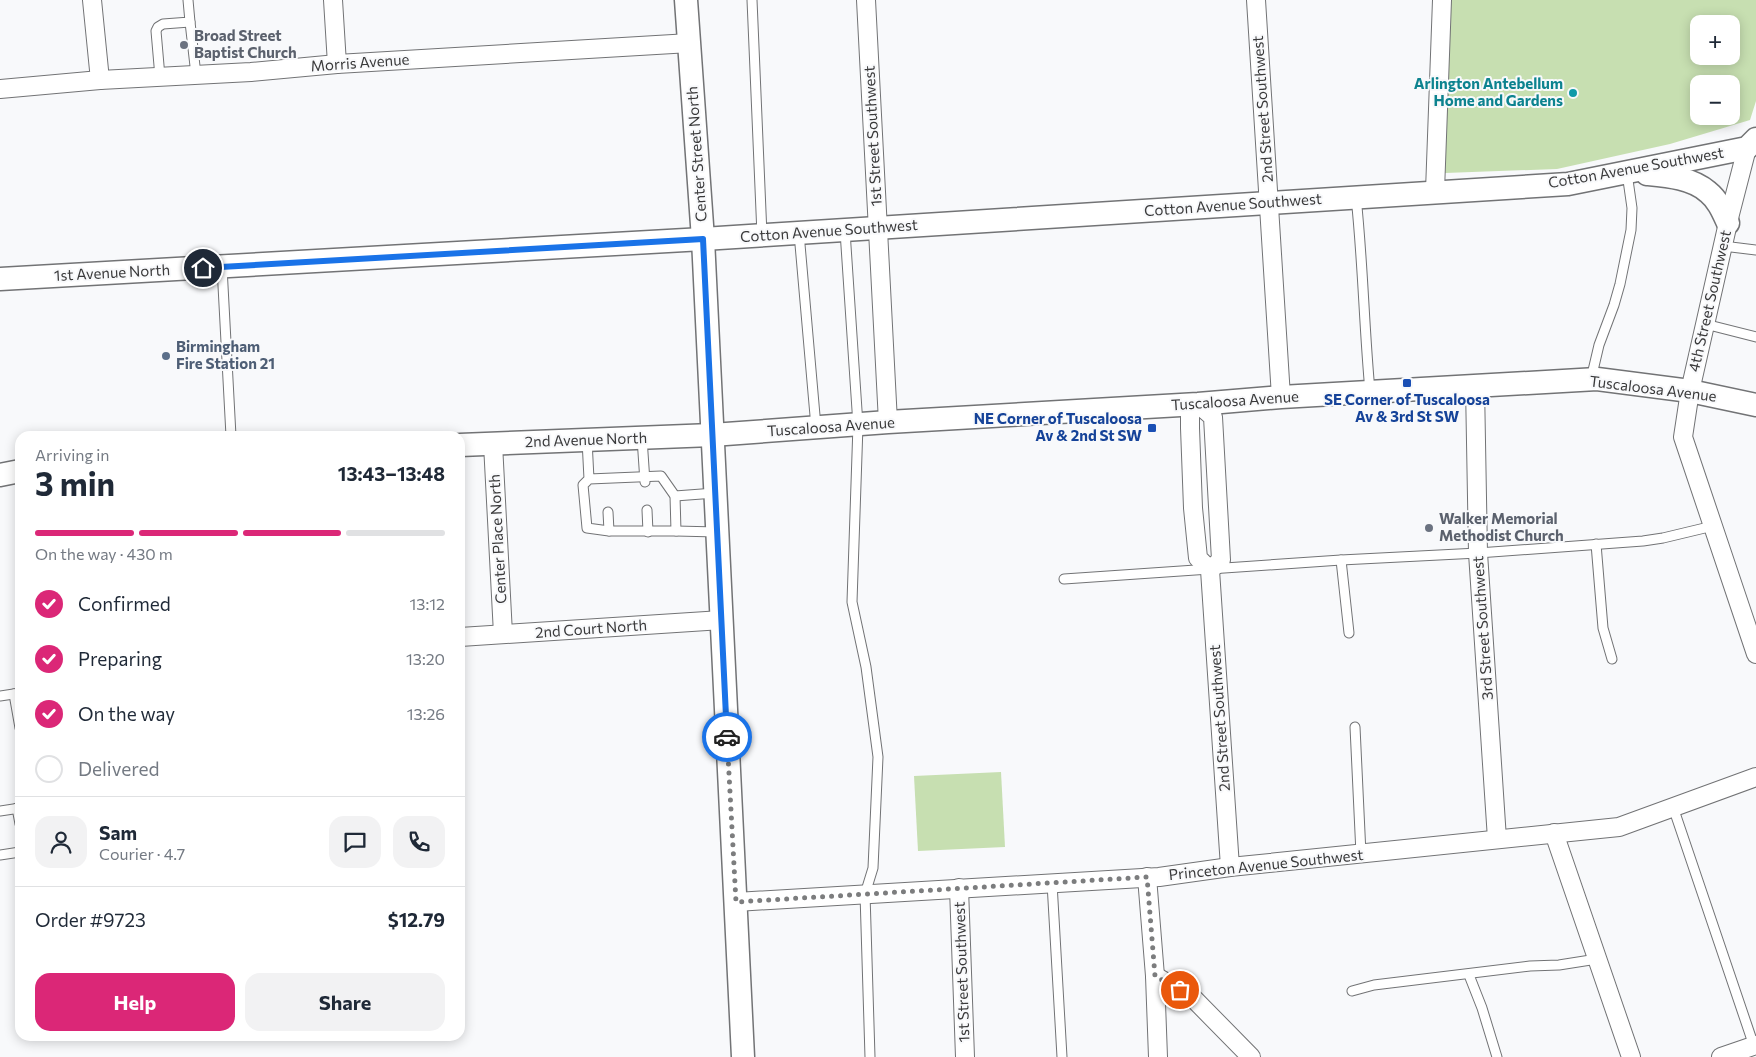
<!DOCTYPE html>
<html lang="en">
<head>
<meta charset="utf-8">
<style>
  body { margin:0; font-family:Commissioner,sans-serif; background:#f2f2f3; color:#1f2937; height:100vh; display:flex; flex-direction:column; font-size:19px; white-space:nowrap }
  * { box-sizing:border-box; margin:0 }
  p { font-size:16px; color:#747a83 }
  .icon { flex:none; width:28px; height:28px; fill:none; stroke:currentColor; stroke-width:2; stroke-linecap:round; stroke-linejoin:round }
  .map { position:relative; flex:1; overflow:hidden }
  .sheet { position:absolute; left:15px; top:431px; width:450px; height:610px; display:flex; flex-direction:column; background:#fff; border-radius:15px; box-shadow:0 2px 12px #0003 }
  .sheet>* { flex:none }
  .buttons { position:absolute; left:1690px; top:15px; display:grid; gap:10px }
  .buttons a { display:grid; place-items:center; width:50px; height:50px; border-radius:10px; background:#fff; box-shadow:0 2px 12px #0003; font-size:25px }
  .pin { position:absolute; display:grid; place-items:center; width:42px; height:42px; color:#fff; margin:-21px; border:2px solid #fff; border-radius:50%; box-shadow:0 1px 5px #0007 }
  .courier { position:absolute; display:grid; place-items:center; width:50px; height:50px; margin:-25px; border:4px solid #1a73e8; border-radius:50%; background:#fff; color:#222; box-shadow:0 1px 6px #0007 }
  .headline em { font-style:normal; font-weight:700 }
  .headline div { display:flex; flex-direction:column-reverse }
  .headline { display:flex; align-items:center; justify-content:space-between; height:85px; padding:0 20px }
  h1 { font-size:32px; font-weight:700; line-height:38px }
  .bar { display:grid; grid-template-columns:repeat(4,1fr); gap:8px 5px; align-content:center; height:60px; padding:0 20px }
  .bar i { height:6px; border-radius:4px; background:#e0e1e3 }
  .bar .selected { background:#db2777 }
  .bar p { grid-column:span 4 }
  .line { display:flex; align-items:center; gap:12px; padding:0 20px; border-top:1px solid #e0e1e3 }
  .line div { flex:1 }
  .round { display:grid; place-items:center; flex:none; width:52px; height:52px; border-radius:15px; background:#f2f2f3 }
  ol { padding:0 20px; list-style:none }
  li { display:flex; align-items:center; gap:15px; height:55px }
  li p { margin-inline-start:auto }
  li .icon { padding:5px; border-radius:50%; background:#db2777; color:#fff; stroke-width:4 }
  li:last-child { color:#747a83 }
  li i { width:28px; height:28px; border:2px solid #e0e1e3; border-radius:50% }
  .action { display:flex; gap:10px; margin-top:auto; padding:10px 20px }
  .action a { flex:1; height:58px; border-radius:15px; background:#db2777; color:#fff; font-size:20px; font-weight:700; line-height:58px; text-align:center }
  .action a+a { background:#f2f2f3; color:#1f2937 }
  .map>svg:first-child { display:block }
</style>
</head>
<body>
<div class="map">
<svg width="1756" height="1057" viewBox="0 0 1756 1057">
  <rect width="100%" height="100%" fill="#f8f9fb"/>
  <g fill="#c7dfb1" fill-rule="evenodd">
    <path d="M1450 0H1756V101L1750 120 1670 144 1557 169 1445 173ZM1699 24H1731V56H1699ZM1699 84H1731V116H1699Z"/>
    <path d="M1001 772 1005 847 918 851 914 776Z"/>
  </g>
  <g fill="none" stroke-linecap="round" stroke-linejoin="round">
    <g stroke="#727375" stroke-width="11">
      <g id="service">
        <path d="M752 0 762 235"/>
        <path d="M190 22 196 75"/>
        <path d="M160 77 156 31 158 27 163 24 190 22 188 0"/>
        <path d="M1356 197C1363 262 1364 327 1370 391"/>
        <path d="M845 231 858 425 852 602 866 667 878 757 873 868 865 894 870 1057"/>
        <path d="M799 233 816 427"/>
        <path d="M1723 246 1756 250"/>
        <path d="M222 267 231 436"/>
        <path d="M1705 324 1756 337"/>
        <path d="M1591 379 1599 345 1614 305 1620 284 1631 230 1632 208 1627 173"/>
        <path d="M642 438 645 482"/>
        <path d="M587 440 589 479 583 485 587 528 609 531H676L675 496 661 476 589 479"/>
        <path d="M675 496 715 493"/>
        <path d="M647 510 648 532"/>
        <path d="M608 512 609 531"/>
        <path d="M676 531 717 532"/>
        <path d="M1596 544 1603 628 1612 659"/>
        <path d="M1341 560 1349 633"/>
        <path d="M1064 579 1341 560 1478 553 1643 541 1663 538 1713 526"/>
        <path d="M14 694 20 728"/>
        <path d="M0 696 20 693"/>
        <path d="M1355 727 1361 854"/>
        <path d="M1673 807 1754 1046"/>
        <path d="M17 808 20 824"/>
        <path d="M0 811 20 808"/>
        <path d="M0 855 20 852"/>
        <path d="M1052 883 1062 1057"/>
        <path d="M1469 975 1482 1008 1497 1057"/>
        <path d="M1352 991 1374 985 1530 966 1559 965 1597 959"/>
      </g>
    </g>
    <g stroke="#727375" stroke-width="20">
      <g id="minor">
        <path d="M92 0 100 80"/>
        <path d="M333 0 337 64"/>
        <path d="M866 0 888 422"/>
        <path d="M1256 0 1281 397"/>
        <path d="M0 89 100 80 251 72 337 64 690 43"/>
        <path d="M1747 148 1730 214 1690 391 1683 437 1756 654"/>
        <path d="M1435 191 1442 0"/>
        <path d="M1475 386 1478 553 1497 839"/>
        <path d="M493 444 503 634"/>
        <path d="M1210 570 1221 560 1213 417 1198 404 1190 413V428L1193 508 1198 558 1210 570 1230 867"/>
        <path d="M460 637 722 620"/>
        <path d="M1554 833 1631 1057"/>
        <path d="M1147 877 1155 976 1158 1057"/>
        <path d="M959 888 965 1057"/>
        <path d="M736 902 1159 877 1230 867 1619 827 1756 777"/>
        <path d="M1155 976 1193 998 1251 1057"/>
        <path d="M1721 1057 1756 1045"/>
      </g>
    </g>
    <g stroke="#727375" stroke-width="25">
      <g id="tertiary">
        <path d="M686 0 703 239 743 1057"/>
        <path d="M1647 174C1668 176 1692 178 1708 192 1718 200 1723 212 1728 223"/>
        <path d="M0 279 703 239 1568 184 1747 148 1756 139"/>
        <path d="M460 445 712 435 888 422 1198 404 1281 397 1597 379 1690 391 1756 405"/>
        <path d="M0 475 20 471"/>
      </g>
    </g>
    <use href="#service" stroke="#fff" stroke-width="9"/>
    <use href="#minor" stroke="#fff" stroke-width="18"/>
    <use href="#tertiary" stroke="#fff" stroke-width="22"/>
  </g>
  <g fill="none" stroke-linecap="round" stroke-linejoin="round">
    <path stroke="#7c7d7e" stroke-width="5" stroke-dasharray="0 9" d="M727 737 736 902 1147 877 1155 976 1180 990"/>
    <path stroke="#1a73e8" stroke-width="6" d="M203 268 703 239 727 737"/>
  </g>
  <g fill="#6b7280" stroke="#f8f9fb" stroke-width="2">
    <circle cx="184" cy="45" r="5"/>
    <circle cx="1429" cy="528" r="5"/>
  </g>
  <circle fill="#0f9aa8" stroke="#f8f9fb" stroke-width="2" cx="1573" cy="93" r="5"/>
  <circle fill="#5c6f8a" stroke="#f8f9fb" stroke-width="2" cx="166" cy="356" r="5"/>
  <g fill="#1a4fb4" stroke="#f8f9fb" stroke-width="2">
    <rect x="1402" y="378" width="10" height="10" rx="2.5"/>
    <rect x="1147" y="423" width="10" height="10" rx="2.5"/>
  </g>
  <g text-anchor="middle" stroke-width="4" stroke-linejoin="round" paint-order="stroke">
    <g font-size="15" font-weight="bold" fill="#5b616d" stroke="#f8f9fb" text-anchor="start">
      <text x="194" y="41">Broad Street<tspan x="194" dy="17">Baptist Church</tspan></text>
      <text x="1439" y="524">Walker Memorial<tspan x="1439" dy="17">Methodist Church</tspan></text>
    </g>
    <g font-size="15" fill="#3a3a3b" stroke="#f8f9fb">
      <text transform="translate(360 63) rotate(-4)" y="5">Morris Avenue</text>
      <text transform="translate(1263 109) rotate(-94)" y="5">2nd Street Southwest</text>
      <text transform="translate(873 136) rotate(-93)" y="5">1st Street Southwest</text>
      <text transform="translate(697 154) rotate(-94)" y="5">Center Street North</text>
      <text transform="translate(1636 168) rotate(-10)" y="5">Cotton Avenue Southwest</text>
      <text transform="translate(1233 205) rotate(-4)" y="5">Cotton Avenue Southwest</text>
      <text transform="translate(829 231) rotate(-4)" y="5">Cotton Avenue Southwest</text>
      <text transform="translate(112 273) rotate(-3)" y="5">1st Avenue North</text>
      <text transform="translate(1710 301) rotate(-77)" y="5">4th Street Southwest</text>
      <text transform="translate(1653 389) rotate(7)" y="5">Tuscaloosa Avenue</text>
      <text transform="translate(1235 401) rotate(-4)" y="5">Tuscaloosa Avenue</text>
      <text transform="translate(831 427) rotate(-4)" y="5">Tuscaloosa Avenue</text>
      <text transform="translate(586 440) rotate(-2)" y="5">2nd Avenue North</text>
      <text transform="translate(498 539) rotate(-93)" y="5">Center Place North</text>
      <text transform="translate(1483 628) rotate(-94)" y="5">3rd Street Southwest</text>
      <text transform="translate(591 629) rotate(-4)" y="5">2nd Court North</text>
      <text transform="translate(1220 718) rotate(-94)" y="5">2nd Street Southwest</text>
      <text transform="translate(1266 865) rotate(-6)" y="5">Princeton Avenue Southwest</text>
      <text transform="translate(962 972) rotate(-92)" y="5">1st Street Southwest</text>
    </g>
    <g font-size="15" font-weight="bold" fill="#0d838f" stroke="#f8f9fb" text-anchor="end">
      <text x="1563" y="89">Arlington Antebellum<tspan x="1563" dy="17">Home and Gardens</tspan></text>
    </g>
    <g font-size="15" font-weight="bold" fill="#4e5e75" stroke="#f8f9fb" text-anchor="start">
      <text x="176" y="352">Birmingham<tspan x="176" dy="17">Fire Station 21</tspan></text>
    </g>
    <g font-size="15" font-weight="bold" fill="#164399" stroke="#f8f9fb">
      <text x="1407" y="405">SE Corner of Tuscaloosa<tspan x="1407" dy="17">Av &amp; 3rd St SW</tspan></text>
      <text x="1142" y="424" text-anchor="end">NE Corner of Tuscaloosa<tspan x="1142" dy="17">Av &amp; 2nd St SW</tspan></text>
    </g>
  </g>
</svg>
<div class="buttons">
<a>+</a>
<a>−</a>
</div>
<div class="pin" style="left:1180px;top:990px;background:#ea580c"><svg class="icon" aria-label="bag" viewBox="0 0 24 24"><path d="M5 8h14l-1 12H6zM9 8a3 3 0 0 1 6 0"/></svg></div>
<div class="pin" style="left:203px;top:268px;background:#1f2937"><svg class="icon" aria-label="home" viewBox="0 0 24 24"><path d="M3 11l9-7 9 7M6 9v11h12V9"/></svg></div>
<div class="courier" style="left:727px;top:737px"><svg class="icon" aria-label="car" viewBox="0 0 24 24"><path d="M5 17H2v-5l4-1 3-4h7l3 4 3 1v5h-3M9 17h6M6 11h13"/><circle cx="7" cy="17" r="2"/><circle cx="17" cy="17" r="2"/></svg></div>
<section class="sheet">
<div class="headline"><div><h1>3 min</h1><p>Arriving in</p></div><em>13:43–13:48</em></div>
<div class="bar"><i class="selected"></i><i class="selected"></i><i class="selected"></i><i></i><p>On the way · 430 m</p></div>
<ol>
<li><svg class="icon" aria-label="check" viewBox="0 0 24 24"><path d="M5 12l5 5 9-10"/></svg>Confirmed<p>13:12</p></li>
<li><svg class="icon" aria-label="check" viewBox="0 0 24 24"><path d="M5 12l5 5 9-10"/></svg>Preparing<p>13:20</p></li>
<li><svg class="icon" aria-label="check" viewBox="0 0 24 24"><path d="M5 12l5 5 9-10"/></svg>On the way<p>13:26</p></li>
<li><i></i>Delivered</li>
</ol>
<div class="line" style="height:90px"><a class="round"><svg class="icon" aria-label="person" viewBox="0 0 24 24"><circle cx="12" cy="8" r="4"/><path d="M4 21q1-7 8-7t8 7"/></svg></a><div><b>Sam</b><p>Courier · 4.7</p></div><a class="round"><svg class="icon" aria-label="chat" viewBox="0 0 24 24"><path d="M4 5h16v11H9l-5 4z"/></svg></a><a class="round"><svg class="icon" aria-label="phone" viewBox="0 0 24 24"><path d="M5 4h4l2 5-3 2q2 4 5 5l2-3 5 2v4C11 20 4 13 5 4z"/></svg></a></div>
<div class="line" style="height:65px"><div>Order #9723</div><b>$12.79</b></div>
<div class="action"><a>Help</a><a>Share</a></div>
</section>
</div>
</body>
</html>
